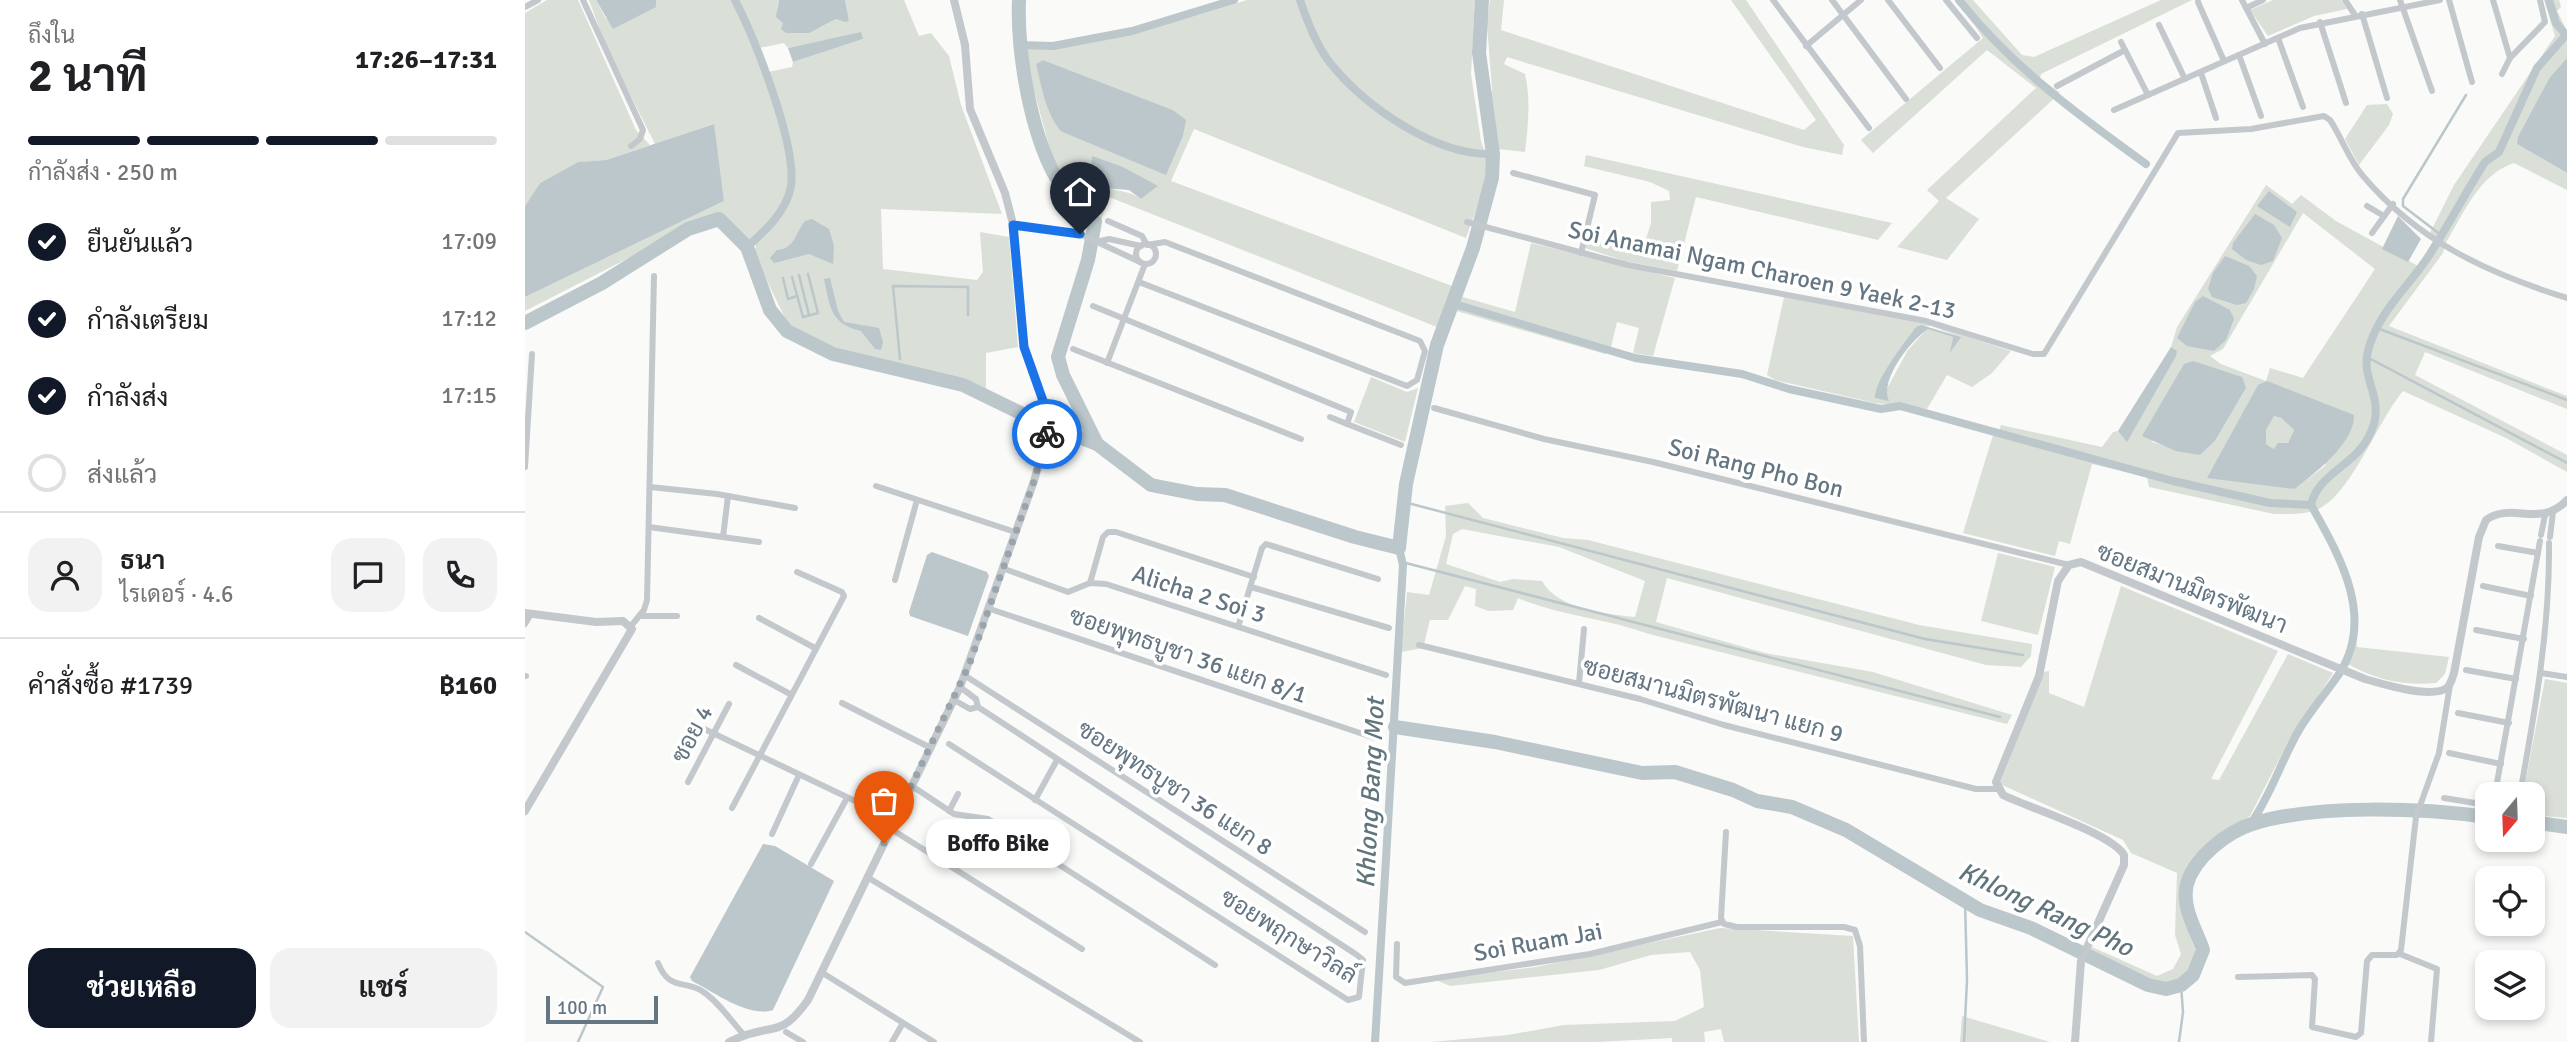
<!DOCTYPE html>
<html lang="th">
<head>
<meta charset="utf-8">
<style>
  body { margin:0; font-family:Signika,Sarabun,sans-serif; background:#f2f2f2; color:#202124; height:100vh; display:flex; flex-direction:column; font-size:26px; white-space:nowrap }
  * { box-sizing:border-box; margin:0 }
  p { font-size:23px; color:#757577 }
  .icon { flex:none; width:38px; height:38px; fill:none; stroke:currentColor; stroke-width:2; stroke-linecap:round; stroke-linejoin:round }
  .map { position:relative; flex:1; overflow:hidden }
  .drawer { display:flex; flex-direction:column; background:#fff; width:525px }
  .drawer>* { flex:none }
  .needle { width:46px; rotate:199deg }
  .buttons { position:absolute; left:1950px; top:782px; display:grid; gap:14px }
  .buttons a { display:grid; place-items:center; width:70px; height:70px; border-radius:14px; background:#fff; box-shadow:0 4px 10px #0003; font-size:35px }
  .scale { position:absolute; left:21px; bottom:18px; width:112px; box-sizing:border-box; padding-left:7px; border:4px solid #657683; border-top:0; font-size:19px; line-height:24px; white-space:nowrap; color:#657683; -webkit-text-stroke:5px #fff; paint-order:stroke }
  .pin { position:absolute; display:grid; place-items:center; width:60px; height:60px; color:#fff; margin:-72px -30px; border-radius:50% 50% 50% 0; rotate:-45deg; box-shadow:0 0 7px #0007 }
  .pin .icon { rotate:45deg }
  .courier { position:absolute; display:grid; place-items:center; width:70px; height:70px; margin:-35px; border:5px solid #1a73e8; border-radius:50%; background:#fff; color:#222; box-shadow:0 2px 9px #0007 }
  .bubble { position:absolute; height:49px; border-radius:21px; background:#fff; box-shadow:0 4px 10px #0003; font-size:23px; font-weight:700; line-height:49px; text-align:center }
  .headline em { font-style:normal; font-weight:700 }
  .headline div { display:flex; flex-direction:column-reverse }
  .headline { display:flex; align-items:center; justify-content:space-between; height:119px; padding:0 28px }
  h1 { font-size:46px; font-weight:700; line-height:52px }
  .bar { display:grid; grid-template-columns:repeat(4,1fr); gap:10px 7px; align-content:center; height:84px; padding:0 28px }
  .bar i { height:9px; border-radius:5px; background:#e0e0e0 }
  .bar .active { background:#111827 }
  .bar p { grid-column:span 4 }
  .line { display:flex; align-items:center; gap:18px; padding:0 28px; border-top:2px solid #e0e0e0 }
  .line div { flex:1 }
  .round { display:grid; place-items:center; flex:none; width:74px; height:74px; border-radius:21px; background:#f2f2f2 }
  ol { padding:0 28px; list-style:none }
  li { display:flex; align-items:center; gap:21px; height:77px }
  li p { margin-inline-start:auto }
  li .icon { padding:7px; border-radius:50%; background:#111827; color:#fff; stroke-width:4 }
  li:last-child { color:#757577 }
  li i { width:38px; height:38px; border:4px solid #e0e0e0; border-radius:50% }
  .button { display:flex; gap:14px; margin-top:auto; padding:14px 28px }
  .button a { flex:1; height:80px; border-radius:21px; background:#111827; color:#fff; font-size:28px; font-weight:700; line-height:80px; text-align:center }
  .button a+a { background:#f2f2f2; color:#202124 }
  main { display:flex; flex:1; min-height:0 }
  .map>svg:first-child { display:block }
</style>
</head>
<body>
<main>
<section class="drawer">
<div class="headline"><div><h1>2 นาที</h1><p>ถึงใน</p></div><em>17:26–17:31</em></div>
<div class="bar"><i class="active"></i><i class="active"></i><i class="active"></i><i></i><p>กำลังส่ง · 250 m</p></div>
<ol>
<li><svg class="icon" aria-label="check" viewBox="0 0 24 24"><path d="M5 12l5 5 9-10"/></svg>ยืนยันแล้ว<p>17:09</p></li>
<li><svg class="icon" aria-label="check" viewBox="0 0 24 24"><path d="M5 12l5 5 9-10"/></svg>กำลังเตรียม<p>17:12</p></li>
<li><svg class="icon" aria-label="check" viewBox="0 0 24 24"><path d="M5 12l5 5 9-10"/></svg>กำลังส่ง<p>17:15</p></li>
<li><i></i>ส่งแล้ว</li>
</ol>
<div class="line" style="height:126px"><a class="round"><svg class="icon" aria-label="person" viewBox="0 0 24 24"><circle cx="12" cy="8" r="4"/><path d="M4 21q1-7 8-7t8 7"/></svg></a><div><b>ธนา</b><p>ไรเดอร์ · 4.6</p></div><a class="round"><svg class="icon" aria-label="chat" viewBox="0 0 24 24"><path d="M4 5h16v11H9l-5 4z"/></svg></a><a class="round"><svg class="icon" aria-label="phone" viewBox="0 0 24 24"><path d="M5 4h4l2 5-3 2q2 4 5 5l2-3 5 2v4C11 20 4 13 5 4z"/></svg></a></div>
<div class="line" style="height:91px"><div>คำสั่งซื้อ #1739</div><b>฿160</b></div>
<div class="button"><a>ช่วยเหลือ</a><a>แชร์</a></div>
</section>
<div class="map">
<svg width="2042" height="1042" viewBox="0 0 2042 1042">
  <rect width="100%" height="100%" fill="#fafaf8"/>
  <g fill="#dadfd7" fill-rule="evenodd">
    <path d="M22 0H53L111 130 125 145 81 160 53 162 15 183 0 206V13Z"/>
    <path d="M64 0H71L81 19 130 7 131 0H254L252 9 296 27 311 19 324 20 320 0H379L394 36 406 33 424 56 436 105 477 214 356 209 358 269 452 280 458 272 455 232 484 237 493 347 461 353V392L374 364 325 353 272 332 260 318 229 254 231 246 200 218 186 216 0 311V297L199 201 188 124 130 144 82 49ZM338 39 268 62 267 67 243 72 234 48 259 43 263 48 300 40Z"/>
    <path d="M722 0H950L946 74 956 141 962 158 960 184 941 238 669 129 646 181 927 286 912 327 584 197 572 233 564 224 527 156 497 48C576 43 647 24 722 0ZM518 60 648 110 660 120 658 136 641 174 535 131C520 111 518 88 511 64ZM572 181 622 182 633 186 616 199C601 188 584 193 572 181Z"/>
    <path d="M965 0H979L976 30 1279 130 1291 120 1206 0H1221L1319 145 1317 155 1278 147 982 57 979 64 1000 74C1006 100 1003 126 1000 152L973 149 965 98 967 89 962 24Z"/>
    <path d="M1433 0H1448L1497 55 1509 57 1636 0H1667L1516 74 1515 78 1535 93 1421 198 1454 219 1422 260 1372 247 1414 201 1402 190 1511 88 1462 50 1348 153 1336 140 1458 38Z"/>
    <path d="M1748 0H1816L1822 9 1789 16 1743 36 1725 10Z"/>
    <path d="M2019 0H2034L2036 7 2032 11 2042 31V58L2025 77 1992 144 2042 173V190L1989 163C1954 174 1938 215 1920 244L1918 253 1864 326 2042 396V409L1900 352 1890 375 2042 455V472L1981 438 1878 391C1854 419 1828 489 1797 507 1783 515 1765 514 1749 514L1624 487 1622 477 1567 464 1545 544 1534 541 1530 556 1438 533 1468 435H1473L1476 425 1577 447 1588 432 1593 431 1602 441 1652 351 1646 347 1652 327 1741 185 1767 204 1776 195 1811 221 1893 266 1910 238 1905 233 1929 185 2030 36ZM1778 213 1850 269 1778 378 1745 368 1741 381 1696 364 1685 356 1698 349ZM1668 361 1721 388 1690 441 1675 455 1627 442ZM1733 385 1801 465 1770 489 1742 483Z"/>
    <path d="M1862 104 1868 114 1864 125 1834 165 1820 139 1842 105Z"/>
    <path d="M1061 155 1367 223 1353 240 1171 197 1152 271 1100 261 1060 248 1063 239 1116 255 1126 223V202L1145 200 1144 191 1125 182 1059 166Z"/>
    <path d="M1006 243 1150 278 1128 356 1108 353 1114 328 1092 322 1086 347 1080 354 928 310 934 296 990 312Z"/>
    <path d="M1259 297 1407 325 1486 351 1467 373 1447 387 1422 375 1402 409 1350 403 1250 380 1242 375ZM1406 326 1435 337 1426 352 1428 337 1403 328 1383 350 1360 392 1350 393 1391 327Z"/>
    <path d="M846 377 882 392 893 388 880 442 829 422Z"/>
    <path d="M1748 416 1756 418 1769 430 1763 443 1749 449 1741 444V430Z"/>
    <path d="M943 503 958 518 1038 538 1063 540 1394 625 1507 644 1506 656 1496 667 1461 665 1142 578 1131 622 1240 653 1348 672 1487 715 1482 724 1124 634C1081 618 1035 616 993 598L988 610 964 611 950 606 951 589 940 586 923 620H905L898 648 876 652 882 592 904 595 921 536 920 506ZM937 529 1034 547 1120 581 1110 617C1082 614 1032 609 1017 581L988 579 975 582 921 564 928 534Z"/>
    <path d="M1473 553 1530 567 1513 635 1456 621Z"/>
    <path d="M1596 586 1753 651 1686 779 1694 780 1763 654 1808 673 1762 744 1725 816 1675 855 1664 868 1658 886 1659 919 1670 950 1672 964C1641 1003 1600 970 1565 953L1567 947 1632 976 1648 969 1656 954 1650 935 1652 873 1606 853 1598 840 1475 784 1519 672 1524 671V693L1559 707Z"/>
    <path d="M1831 638 1832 647 1924 657 1920 674 1911 683C1879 686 1851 680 1823 664Z"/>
    <path d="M2020 679 2042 683V818L2007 815V794H1998Z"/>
    <path d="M1195 928 1328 936 1334 1042H1199L1196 1029 1179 1032 1180 1042H1147V1038L1072 1042H906L983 1035 1039 1025 1150 1021 1179 1007 1175 970 1165 952 1126 955 1074 970 925 986 909 979 1011 967Z"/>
    <path d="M1437 1016 1525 1042H1435Z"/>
  </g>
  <g fill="#bbc7cb" fill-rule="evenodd">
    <path d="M71 0H131V7L88 29Z"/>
    <path d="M254 0H320L324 20 321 22 311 19 284 33H261L256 29 258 23 251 17Z"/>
    <path d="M336 32 338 39 268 62 263 48Z"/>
    <path d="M2042 58V173L1992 144 1993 137 2025 77Z"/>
    <path d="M518 60 648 110 661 120 658 136 641 175 535 131C520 111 517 88 511 64Z"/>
    <path d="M189 124 199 201 0 297V206L15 183 53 162 81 160Z"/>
    <path d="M567 156 598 167 633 186 616 199 604 190 578 188 566 172Z"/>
    <path d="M1744 191 1772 212 1765 227 1732 206Z"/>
    <path d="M1730 214 1749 225 1757 238 1748 261 1736 265 1721 260 1707 249 1708 243Z"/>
    <path d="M1873 216 1896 239 1883 262 1857 249Z"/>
    <path d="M287 219 304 229 309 246 308 264 284 254 249 263 245 258 252 250C270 249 270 233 280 221Z"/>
    <path d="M1700 256 1724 266 1732 276 1729 289 1721 303 1712 305 1687 297 1683 289 1688 273Z"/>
    <path d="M305 278 313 311 319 322 354 328 358 342 356 350 350 349 336 331C306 324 305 308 299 279Z"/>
    <path d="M1678 296 1705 310 1709 319 1701 340 1689 351 1662 346 1652 338 1670 302Z"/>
    <path d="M1396 325 1436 337 1425 353 1428 337 1403 329C1386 340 1354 380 1364 401L1350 398C1349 381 1380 342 1391 327Z"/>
    <path d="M1646 347 1652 351 1651 356 1602 442 1593 431Z"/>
    <path d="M1668 361 1717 377 1721 388 1690 441 1675 455 1651 451 1617 436 1659 364Z"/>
    <path d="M1742 381 1829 415C1830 443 1790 473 1770 489L1682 478 1733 385ZM1749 416 1756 418 1769 430 1763 443H1753L1749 449 1741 444V430Z"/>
    <path d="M407 552 462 572 464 576 443 636 385 616 384 612 402 555Z"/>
    <path d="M238 844 250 846 309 881 248 1010C223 1018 189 992 167 981L165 977Z"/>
  </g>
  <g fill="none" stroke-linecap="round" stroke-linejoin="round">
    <g stroke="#bbc7cb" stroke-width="2.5">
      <path d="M1916 235 1878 206V199L1941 95"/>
      <path d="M274 275 284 315"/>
      <path d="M267 277 278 317 293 313 283 274"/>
      <path d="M258 278 263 299 272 296"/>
      <path d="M1852 328 2042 400"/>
      <path d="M1842 357 2042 463"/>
      <path d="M375 359 368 286 443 287V315"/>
      <path d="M879 502 1400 639 1498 655"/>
      <path d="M877 562 1475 717"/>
      <path d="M0 932 78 987 53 1042"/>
      <path d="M1439 1042 1442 980 1440 900"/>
      <path d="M1654 1042 1658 1012 1656 985"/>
    </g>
    <g stroke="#bbc7cb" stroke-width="8">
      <path d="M210 0C230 39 272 145 266 186 262 211 240 231 222 247"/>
      <path d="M775 0C782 21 792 47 806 64 841 107 911 156 968 154"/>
      <path d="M1434 0C1486 66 1553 115 1621 164"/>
      <path d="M494 45 528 46 607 31 709 0"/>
      <path d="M926 303 1110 358 1217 374 1264 389 1356 409 1375 406 1648 481 1745 503 1786 505"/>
      <path d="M1725 825C1746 795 1756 761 1774 730 1786 710 1801 693 1814 674 1851 617 1814 555 1786 505 1792 475 1829 465 1843 438 1864 400 1835 383 1843 351 1853 311 1884 287 1905 254 1924 224 1941 192 1960 162L1974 152 2012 68 2041 35 2031 23 2024 0"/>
      <path d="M850 1042C859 883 870 724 878 565L874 548"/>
    </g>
    <g stroke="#bbc7cb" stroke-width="14">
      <path d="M494 0C492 50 504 122 526 168 535 188 556 205 570 222L563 260 533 357 538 375 572 444"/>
      <path d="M0 323 77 283 163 229 194 219 222 247 245 310 262 331 308 354 438 385 510 420 572 444 626 485 672 494 700 495 830 537 874 548 881 484 912 345 948 248 967 178 968 154 954 53 957 0"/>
      <path d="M870 727 970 742 1117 773 1150 772 1208 790 1232 801 1267 807 1321 830 1455 910 1506 928 1623 985 1641 989 1656 985 1668 975 1678 950C1671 929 1656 907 1662 884 1669 858 1702 832 1727 824 1791 804 1896 808 1962 817"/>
      <path d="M2007 822 2042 827"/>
    </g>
    <g stroke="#c3c8cc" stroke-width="6">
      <path d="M58 0 118 130 115 139 106 146"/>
      <path d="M1248 0 1344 128"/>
      <path d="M1307 0 1381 99"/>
      <path d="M1363 0 1415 68"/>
      <path d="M1421 0 1452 38"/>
      <path d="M1717 0 1740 44"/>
      <path d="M1820 0 1830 15"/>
      <path d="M1875 0 1907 91"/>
      <path d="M1924 0 1947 82"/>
      <path d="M1968 0 1985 58 1977 74"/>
      <path d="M1673 2 1699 61"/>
      <path d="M0 7 13 0"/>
      <path d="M1721 8 1738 0"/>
      <path d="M1837 14 1862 98"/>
      <path d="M1795 22 1821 103"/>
      <path d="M1634 25 1660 79"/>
      <path d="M1753 38 1778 107"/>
      <path d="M1596 42 1623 95"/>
      <path d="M1281 46 1336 0"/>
      <path d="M1714 55 1736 116"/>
      <path d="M1985 58 2020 22 2015 0"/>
      <path d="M1676 73 1691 118"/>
      <path d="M1532 86 1600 50"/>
      <path d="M1589 110 1775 28 1915 0"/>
      <path d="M988 173 1070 195 1056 253"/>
      <path d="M1842 206 1859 216"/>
      <path d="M583 221 617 236 622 245 640 242 895 341 900 351 892 380 882 386 614 282"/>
      <path d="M942 222 1103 265 1401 321 1508 354H1519L1653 133 1726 129 1799 116 1805 120C1817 138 1824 160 1838 176 1893 241 1962 273 2042 298"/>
      <path d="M488 225 555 234 615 262"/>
      <path d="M1847 233 1868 204"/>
      <path d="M575 241 584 239 616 246"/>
      <circle cx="621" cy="254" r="10"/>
      <path d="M568 306 826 412 822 424 876 445"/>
      <path d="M548 349 776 439"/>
      <path d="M582 363 620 264"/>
      <path d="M909 408 1019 439 1128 462 1544 565"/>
      <path d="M805 417 822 424"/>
      <path d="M0 467 7 354"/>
      <path d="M351 486 490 532"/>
      <path d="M125 487 192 494 270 508"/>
      <path d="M124 527 234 542"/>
      <path d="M2016 535 2020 515"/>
      <path d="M198 537 203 496"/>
      <path d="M2025 537 2028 512"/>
      <path d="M1973 546 2013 553"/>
      <path d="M477 568 543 592 565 583 581 584 861 675"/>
      <path d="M370 580 392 500"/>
      <path d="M565 583 578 537 583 532H591L729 577"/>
      <path d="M1958 586 2006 596"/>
      <path d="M726 587 864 628"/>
      <path d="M465 609 850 738"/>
      <path d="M115 616H152"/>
      <path d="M234 618 290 648"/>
      <path d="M0 624 6 614"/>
      <path d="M106 626 119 610 122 600 129 276"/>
      <path d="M713 627 737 548 741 544 853 579"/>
      <path d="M1951 630 1999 639"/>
      <path d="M894 645 1115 699 1199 725 1451 789H1472"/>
      <path d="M211 665 265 694"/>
      <path d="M1941 670 1991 679"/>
      <path d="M2016 673 2042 677"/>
      <path d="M439 675 840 932"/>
      <path d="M0 676H1"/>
      <path d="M1054 683 1059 629"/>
      <path d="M429 700 445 709 453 707"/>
      <path d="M317 703 406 748"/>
      <path d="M1933 713 1984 723"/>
      <path d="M173 726 370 820"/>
      <path d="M424 744 823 1000 834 997 838 960 832 955 453 707 451 699 435 687"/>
      <path d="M1924 753 1976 764"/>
      <path d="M163 782 204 704"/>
      <path d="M387 786 429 814 463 819 690 965"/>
      <path d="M1970 794 2015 541"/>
      <path d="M1995 794C2010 711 2025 628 2024 543"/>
      <path d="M1919 798 1962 805"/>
      <path d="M510 800 532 760"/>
      <path d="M207 808 319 596 317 592 272 572"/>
      <path d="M424 811 433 794"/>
      <path d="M366 829 557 949"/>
      <path d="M1201 832 1196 918 1199 924 1212 927H1319L1330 930 1335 946 1339 1042"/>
      <path d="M247 834 274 775"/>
      <path d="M286 864 322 798"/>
      <path d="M342 877 615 1042"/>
      <path d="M872 944 871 977 880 983 1065 954 1197 922"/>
      <path d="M1875 954 1912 969 1906 1042"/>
      <path d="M133 963C144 991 160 980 177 991 193 1001 206 1021 219 1035"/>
      <path d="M296 972 409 1042"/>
      <path d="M1713 977 1787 975 1790 979 1787 1027 1831 1037 1836 1033 1842 961 1847 955H1872L1876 950 1891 817 1914 753 1925 685"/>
      <path d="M261 1032 278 1042"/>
      <path d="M367 1042 378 1023"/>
    </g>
    <g stroke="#c3c8cc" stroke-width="8">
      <path d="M0 613 71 622 98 621 107 629 0 811"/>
      <path d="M204 1042C248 1020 253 1042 283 1000L435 687 509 481 522 435V413L499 347 489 228 480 193 445 109 440 45 429 0"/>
      <path d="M1550 1042 1556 961 1599 865V855C1586 833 1504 808 1478 795L1471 782 1514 676 1533 581 1544 565 1556 562 1840 679C1857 684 1906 699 1922 688 1926 684 1927 679 1929 673L1954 537 1961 520C1987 501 2015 529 2042 500"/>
    </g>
  </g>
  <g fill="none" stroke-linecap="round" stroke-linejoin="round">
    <path stroke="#99a4ac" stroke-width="7" stroke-dasharray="0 12.6" d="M359 843 444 665 509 481 522 434"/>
    <path stroke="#1a73e8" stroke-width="9" d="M522 434V412L499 347 488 225 555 234"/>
  </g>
  <g text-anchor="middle" stroke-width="7" stroke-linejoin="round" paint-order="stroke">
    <g font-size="24" fill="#657683" stroke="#fff">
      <text transform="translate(1237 270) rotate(12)" y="8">Soi Anamai Ngam Charoen 9 Yaek 2-13</text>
      <text transform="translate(1231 468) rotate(14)" y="8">Soi Rang Pho Bon</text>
      <text transform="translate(1667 588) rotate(22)" y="8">ซอยสมานมิตรพัฒนา</text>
      <text transform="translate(674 594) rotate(18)" y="8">Alicha 2 Soi 3</text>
      <text transform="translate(663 655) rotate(19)" y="8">ซอยพุทธบูชา 36 แยก 8/1</text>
      <text transform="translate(1188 700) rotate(15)" y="8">ซอยสมานมิตรพัฒนา แยก 9</text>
      <text transform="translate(167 734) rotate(-62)" y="8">ซอย 4</text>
      <text transform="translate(650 788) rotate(33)" y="8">ซอยพุทธบูชา 36 แยก 8</text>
      <text transform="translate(764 936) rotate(32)" y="8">ซอยพฤกษาวิลล์</text>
      <text transform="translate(1013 942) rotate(-10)" y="8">Soi Ruam Jai</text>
    </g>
    <g font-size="26" font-style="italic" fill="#60757c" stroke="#fff">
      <text transform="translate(845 793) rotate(-87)" y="9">Khlong Bang Mot</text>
      <text transform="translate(1521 909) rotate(25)" y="9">Khlong Rang Pho</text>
    </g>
  </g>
</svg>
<div class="buttons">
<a><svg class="needle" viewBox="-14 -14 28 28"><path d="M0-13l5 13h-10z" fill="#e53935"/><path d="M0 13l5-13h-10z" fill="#757577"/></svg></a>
<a><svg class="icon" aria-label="locate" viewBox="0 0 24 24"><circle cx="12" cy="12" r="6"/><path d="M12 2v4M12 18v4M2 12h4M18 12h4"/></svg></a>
<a><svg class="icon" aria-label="layers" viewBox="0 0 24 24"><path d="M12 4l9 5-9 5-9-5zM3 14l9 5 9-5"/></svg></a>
</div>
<div class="scale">100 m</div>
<div class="pin" style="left:359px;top:843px;background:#ea580c"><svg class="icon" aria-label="bag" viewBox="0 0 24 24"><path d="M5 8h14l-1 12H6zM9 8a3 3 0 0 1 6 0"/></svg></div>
<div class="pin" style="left:555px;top:234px;background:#1f2937"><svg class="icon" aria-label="home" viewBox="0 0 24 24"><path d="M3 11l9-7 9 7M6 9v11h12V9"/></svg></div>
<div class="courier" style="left:522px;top:434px"><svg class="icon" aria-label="bike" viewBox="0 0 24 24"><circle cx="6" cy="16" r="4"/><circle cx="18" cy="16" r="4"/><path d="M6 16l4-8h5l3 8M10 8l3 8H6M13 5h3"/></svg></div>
<div class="bubble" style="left:401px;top:819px;width:144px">Boffo Bike</div>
</div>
</main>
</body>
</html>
